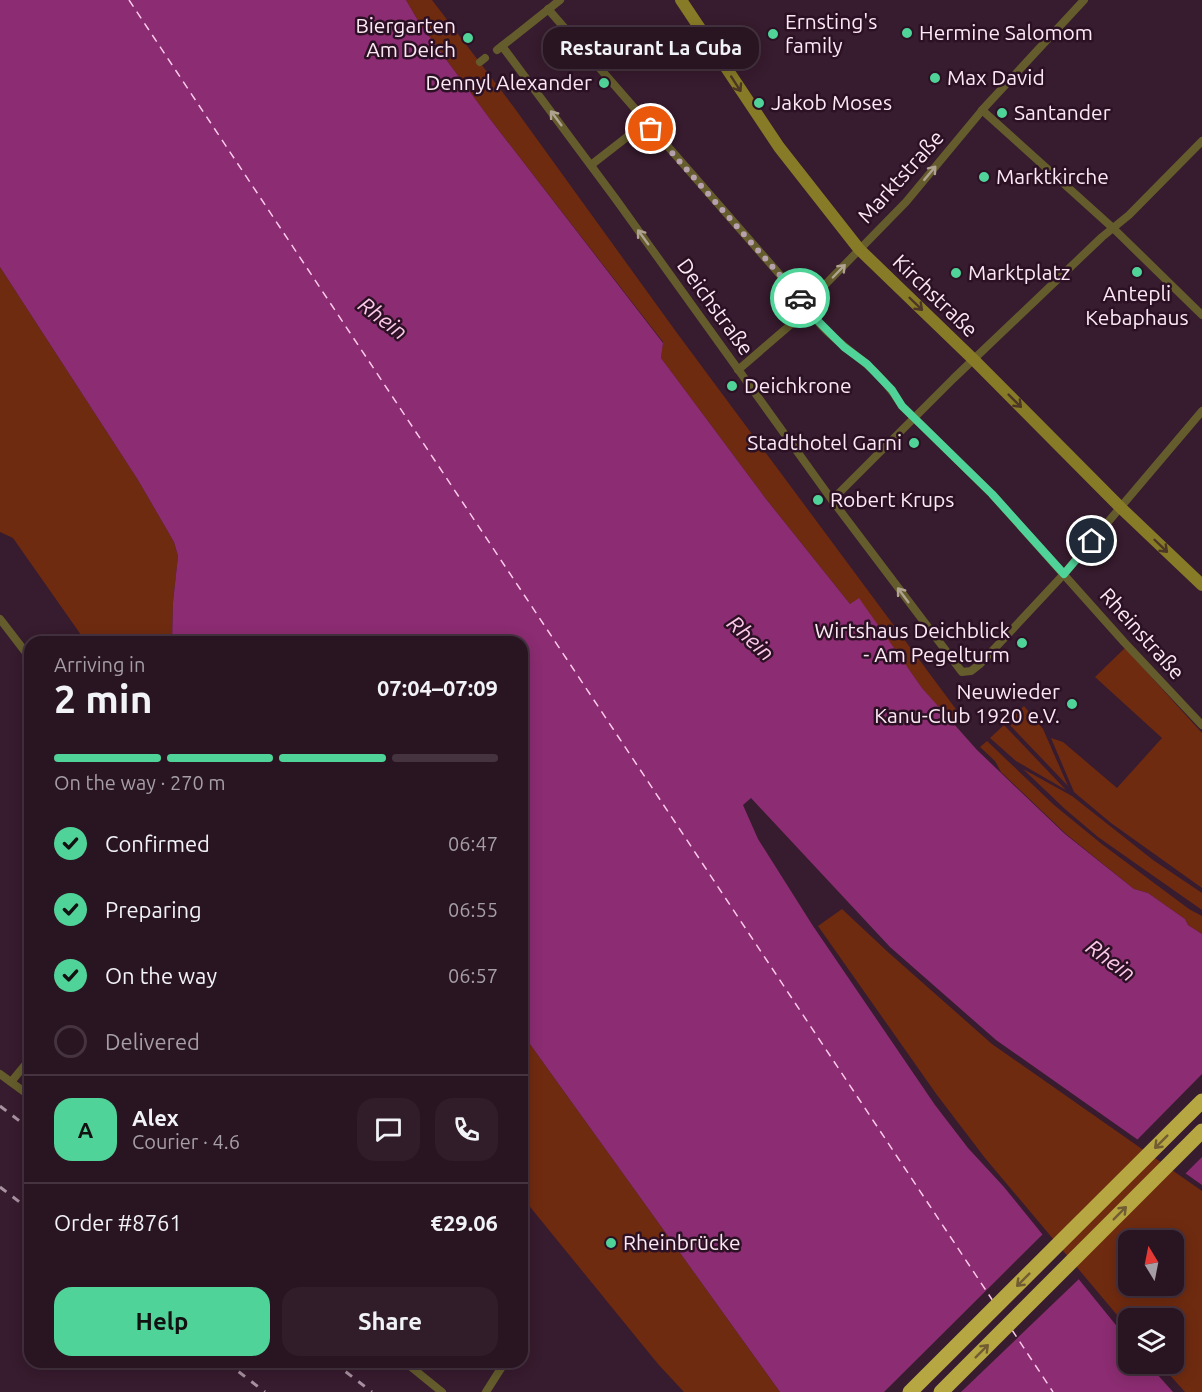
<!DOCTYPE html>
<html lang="en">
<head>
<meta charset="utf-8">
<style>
  body { margin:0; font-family:Ubuntu,sans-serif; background:#311d2a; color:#f1f3f6; height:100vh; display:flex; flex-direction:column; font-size:22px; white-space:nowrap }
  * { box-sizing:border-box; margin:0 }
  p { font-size:20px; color:#a59ea5 }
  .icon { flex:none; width:33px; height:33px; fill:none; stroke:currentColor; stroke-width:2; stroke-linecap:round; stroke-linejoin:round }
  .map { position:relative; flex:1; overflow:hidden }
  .sheet { position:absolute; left:24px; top:636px; width:504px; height:732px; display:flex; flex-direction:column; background:#291422; border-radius:18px; box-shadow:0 3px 15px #0003,0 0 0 2px #453340 }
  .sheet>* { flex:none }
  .needle { width:39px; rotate:350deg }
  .tools { position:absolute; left:1118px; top:1230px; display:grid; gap:12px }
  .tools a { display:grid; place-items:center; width:66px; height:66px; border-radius:12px; background:#291422; box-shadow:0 3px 15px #0003,0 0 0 2px #453340; font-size:30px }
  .pin { position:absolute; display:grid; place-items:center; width:51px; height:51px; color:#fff; margin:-26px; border:3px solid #fff; border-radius:50%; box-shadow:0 2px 6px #0007 }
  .courier { position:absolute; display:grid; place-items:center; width:60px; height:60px; margin:-30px; border:4px solid #50d398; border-radius:50%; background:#fff; color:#222; box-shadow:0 2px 8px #0007 }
  .bubble { position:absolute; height:42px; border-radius:18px; background:#291422; box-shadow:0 3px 15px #0003,0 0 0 2px #453340; font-size:20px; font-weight:600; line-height:42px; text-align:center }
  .headline em { font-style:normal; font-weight:600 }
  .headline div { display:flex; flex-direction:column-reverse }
  .headline { display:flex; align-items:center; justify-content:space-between; height:102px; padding:0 30px }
  h1 { font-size:39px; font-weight:600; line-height:45px }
  .bar { display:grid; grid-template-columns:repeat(4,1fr); gap:9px 6px; align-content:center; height:72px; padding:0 30px }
  .bar i { height:8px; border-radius:4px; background:#453340 }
  .bar .on { background:#50d398 }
  .bar p { grid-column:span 4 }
  .line { display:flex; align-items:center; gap:15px; padding:0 30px; border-top:2px solid #453340 }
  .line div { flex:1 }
  .round { display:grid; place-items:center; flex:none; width:63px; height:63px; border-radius:18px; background:#311d2a }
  ol { padding:0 30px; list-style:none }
  li { display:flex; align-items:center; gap:18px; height:66px }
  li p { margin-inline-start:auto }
  li .icon { padding:6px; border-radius:50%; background:#50d398; color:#111; stroke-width:4 }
  li:last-child { color:#a59ea5 }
  li i { width:33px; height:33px; border:3px solid #453340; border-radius:50% }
  .action { display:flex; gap:12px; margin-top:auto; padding:12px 30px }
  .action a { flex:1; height:69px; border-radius:18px; background:#50d398; color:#111; font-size:24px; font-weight:600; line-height:69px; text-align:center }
  .action a+a { background:#311d2a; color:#f1f3f6 }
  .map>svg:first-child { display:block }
</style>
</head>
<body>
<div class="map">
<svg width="1202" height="1392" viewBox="0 0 1202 1392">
  <rect width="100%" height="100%" fill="#371b2e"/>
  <g fill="#6f2b10" fill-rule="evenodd">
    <path d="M406 0H432L513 106 677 333 961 716 953 724 922 688 859 599 850 604 766 499 661 358 663 342 490 119 420 24Z"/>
    <path d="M0 267 138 480 174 542 178 556 173 602 172 642H86L13 538 0 532Z"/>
    <path d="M1125 648 1202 733V888L1111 823 1074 792 1051 738 1063 742 1117 788 1162 738 1095 677Z"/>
    <path d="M1024 706 1043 729 1068 786 1007 722Z"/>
    <path d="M1004 725 1066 790 1016 761 990 738Z"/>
    <path d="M987 741 1054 805 1103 845 1189 909 1202 916V934L1188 925 1185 919 1148 893 1134 889 1066 834 1001 772 995 761 980 747Z"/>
    <path d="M1023 769 1072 796 1153 860 1202 893V910L1098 837 1065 809Z"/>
    <path d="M842 909 889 953 992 1044 1202 1191V1392H1185L1160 1364H1173V1318H1128V1328L985 1158 937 1095 818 926ZM1128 1240H1173V1286H1128Z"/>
    <path d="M522 1033 780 1392H684L658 1364 522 1197Z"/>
  </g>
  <path fill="#8c2c72" d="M0 0H406L420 24 490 119 663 343 661 358 766 499 850 604 859 598 922 688 977 750 1065 834 1134 889 1148 893 1185 919 1188 925 1202 934V1185L996 1040 890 947 751 798 743 805 758 839 813 926 935 1105 968 1148 1004 1187 1128 1340V1364H1148L1173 1392H780L522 1033V642H238L233 635C223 634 217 632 212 642H172L173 602 178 556 174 542 138 480 0 267Z"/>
  <g fill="#371b2e">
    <path d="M1202 1074V1157L1183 1176 1134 1143Z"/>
    <path d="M1044 1233 1080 1278 961 1392H884Z"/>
  </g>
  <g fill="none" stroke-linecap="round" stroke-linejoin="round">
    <g stroke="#fdc9ea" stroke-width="1.5" stroke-dasharray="8 6" stroke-linecap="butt">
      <path d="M129 0 993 1301"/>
      <path d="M1012 1330 1053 1392"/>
    </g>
    <g stroke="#645c2c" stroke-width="8">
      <path d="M548 9 808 307C821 331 845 346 865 363 880 375 892 390 902 406L992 494 1124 642 1202 725"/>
      <path d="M502 46 615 198 832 500 962 672 971 671 980 664 1064 574 1202 411"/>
      <path d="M497 50 560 0"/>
      <path d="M480 62 485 58"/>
      <path d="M982 110 1114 229 1202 315"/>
      <path d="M591 165 645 123"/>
      <path d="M738 370 803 314 814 296 906 202 984 108 1084 0"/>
      <path d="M832 500 954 378 1102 237 1129 215 1202 141"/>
      <path d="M0 619 30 658"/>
      <path d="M0 1074 30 1096"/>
      <path d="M11 1082 30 1059"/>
      <path d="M522 1328 524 1330 522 1334"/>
      <path d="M405 1362 442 1392"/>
      <path d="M486 1392 505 1362"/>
    </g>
    <path stroke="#877b27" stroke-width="12" d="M681 0 779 147 859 249 974 360 1121 508 1202 585"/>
    <g stroke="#b6a742" stroke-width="15">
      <path d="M910 1392 1202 1101"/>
      <path d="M941 1392 1202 1131"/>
    </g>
    <g stroke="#a891a0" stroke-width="3" stroke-dasharray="8 8" stroke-linecap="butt">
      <path d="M0 1106 30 1129"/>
      <path d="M0 1187 30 1210"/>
      <path d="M226 1362 265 1392"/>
      <path d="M333 1362 372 1392"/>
    </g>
  </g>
  <defs><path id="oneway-shaft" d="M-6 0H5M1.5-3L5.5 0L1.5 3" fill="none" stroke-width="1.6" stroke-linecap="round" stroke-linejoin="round" transform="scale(1.5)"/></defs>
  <g stroke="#4c3625">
    <use href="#oneway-shaft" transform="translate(736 84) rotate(57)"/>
    <use href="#oneway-shaft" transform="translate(916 304) rotate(44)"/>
    <use href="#oneway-shaft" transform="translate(1015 401) rotate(45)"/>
    <use href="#oneway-shaft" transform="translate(1161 546) rotate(44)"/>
  </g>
  <g stroke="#b0a290">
    <use href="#oneway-shaft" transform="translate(556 118) rotate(-127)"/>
    <use href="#oneway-shaft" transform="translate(930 173) rotate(-50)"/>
    <use href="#oneway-shaft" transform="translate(643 237) rotate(-126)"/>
    <use href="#oneway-shaft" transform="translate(839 271) rotate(-46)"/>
    <use href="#oneway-shaft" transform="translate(903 595) rotate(-127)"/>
  </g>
  <g stroke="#715c33">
    <use href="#oneway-shaft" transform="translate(1161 1142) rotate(135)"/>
    <use href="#oneway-shaft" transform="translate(1120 1213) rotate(-45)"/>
    <use href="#oneway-shaft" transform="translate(1023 1280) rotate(135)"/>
    <use href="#oneway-shaft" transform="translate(982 1351) rotate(-45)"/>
  </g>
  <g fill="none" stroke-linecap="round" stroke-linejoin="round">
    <path stroke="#b7a1af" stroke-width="6" stroke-dasharray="0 10.8" d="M651 129 800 298"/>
    <path stroke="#50d398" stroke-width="8" d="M800 298 813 316 844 347 867 364 892 390 902 406 992 494 1064 574 1092 541"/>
  </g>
  <g fill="#50d398" stroke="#2c1124" stroke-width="2">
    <circle cx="907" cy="33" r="6"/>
    <circle cx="773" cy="34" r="6"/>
    <circle cx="468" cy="38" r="6"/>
    <circle cx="935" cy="78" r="6"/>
    <circle cx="604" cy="83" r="6"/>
    <circle cx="759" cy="103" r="6"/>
    <circle cx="1002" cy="113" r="6"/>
    <circle cx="984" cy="177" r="6"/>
    <circle cx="1137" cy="272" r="6"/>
    <circle cx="956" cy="273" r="6"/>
    <circle cx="732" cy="386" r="6"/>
    <circle cx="914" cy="443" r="6"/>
    <circle cx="818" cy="500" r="6"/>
    <circle cx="1022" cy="643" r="6"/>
    <circle cx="1072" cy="704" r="6"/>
    <circle cx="611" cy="1243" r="6"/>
  </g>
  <g text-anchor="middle" stroke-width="5" stroke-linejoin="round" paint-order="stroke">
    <g font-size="21" fill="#fce9f5" stroke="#2c1124" text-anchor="start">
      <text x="785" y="29">Ernsting's<tspan x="785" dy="24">family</tspan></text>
      <text x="456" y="33" text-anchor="end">Biergarten<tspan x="456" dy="24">Am Deich</tspan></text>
      <text x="919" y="40">Hermine Salomom</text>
      <text x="947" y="85">Max David</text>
      <text x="592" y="90" text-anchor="end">Dennyl Alexander</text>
      <text x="771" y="110">Jakob Moses</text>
      <text x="1014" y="120">Santander</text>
      <text x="996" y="184">Marktkirche</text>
      <text x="968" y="280">Marktplatz</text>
      <text x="1137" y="301" text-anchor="middle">Antepli<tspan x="1137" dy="24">Kebaphaus</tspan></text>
      <text x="744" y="393">Deichkrone</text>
      <text x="902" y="450" text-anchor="end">Stadthotel Garni</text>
      <text x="830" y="507">Robert Krups</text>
      <text x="1010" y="638" text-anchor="end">Wirtshaus Deichblick<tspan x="1010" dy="24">- Am Pegelturm</tspan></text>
      <text x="1060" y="699" text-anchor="end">Neuwieder<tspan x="1060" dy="24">Kanu-Club 1920 e.V.</tspan></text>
      <text x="623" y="1250">Rheinbrücke</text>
    </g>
    <g font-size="21" fill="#fce9f5" stroke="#2c1124">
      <text transform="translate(901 177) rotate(-48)" y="7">Marktstraße</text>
      <text transform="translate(935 296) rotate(44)" y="7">Kirchstraße</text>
      <text transform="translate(715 307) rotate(54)" y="7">Deichstraße</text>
      <text transform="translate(1142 634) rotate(48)" y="7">Rheinstraße</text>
    </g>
    <g font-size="22" font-style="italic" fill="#fdc9ea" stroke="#2c1124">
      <text transform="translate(383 318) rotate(37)" y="8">Rhein</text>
      <text transform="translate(751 638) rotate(43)" y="8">Rhein</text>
      <text transform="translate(1111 960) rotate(36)" y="8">Rhein</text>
    </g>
  </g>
</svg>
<div class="tools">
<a><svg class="needle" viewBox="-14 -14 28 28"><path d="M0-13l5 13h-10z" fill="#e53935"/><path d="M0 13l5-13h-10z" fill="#a59ea5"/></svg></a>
<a><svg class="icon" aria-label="layers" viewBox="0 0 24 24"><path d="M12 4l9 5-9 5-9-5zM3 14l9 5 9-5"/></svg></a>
</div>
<div class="pin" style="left:651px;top:129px;background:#ea580c"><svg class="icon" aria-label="bag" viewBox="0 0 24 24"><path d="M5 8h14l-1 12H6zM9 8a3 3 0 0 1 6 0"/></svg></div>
<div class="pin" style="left:1092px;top:541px;background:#1f2937"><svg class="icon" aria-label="home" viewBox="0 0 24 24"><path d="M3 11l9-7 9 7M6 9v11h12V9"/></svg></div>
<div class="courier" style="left:800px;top:298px"><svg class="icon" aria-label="car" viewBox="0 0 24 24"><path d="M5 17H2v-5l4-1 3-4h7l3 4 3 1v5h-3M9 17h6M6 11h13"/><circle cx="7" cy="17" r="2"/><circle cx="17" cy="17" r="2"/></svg></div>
<div class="bubble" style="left:543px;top:27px;width:216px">Restaurant La Cuba</div>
<section class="sheet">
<div class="headline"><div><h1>2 min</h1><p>Arriving in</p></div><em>07:04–07:09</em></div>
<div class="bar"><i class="on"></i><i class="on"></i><i class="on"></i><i></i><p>On the way · 270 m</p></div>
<ol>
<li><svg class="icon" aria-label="check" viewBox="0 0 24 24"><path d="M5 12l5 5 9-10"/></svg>Confirmed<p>06:47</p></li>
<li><svg class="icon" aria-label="check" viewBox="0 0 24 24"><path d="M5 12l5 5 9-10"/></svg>Preparing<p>06:55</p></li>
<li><svg class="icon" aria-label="check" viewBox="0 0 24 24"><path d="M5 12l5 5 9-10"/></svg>On the way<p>06:57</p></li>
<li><i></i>Delivered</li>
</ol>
<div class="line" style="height:108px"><b class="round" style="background:#50d398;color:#111">A</b><div><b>Alex</b><p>Courier · 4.6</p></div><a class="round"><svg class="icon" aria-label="chat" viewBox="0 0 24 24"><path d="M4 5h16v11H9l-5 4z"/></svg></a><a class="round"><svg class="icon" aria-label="phone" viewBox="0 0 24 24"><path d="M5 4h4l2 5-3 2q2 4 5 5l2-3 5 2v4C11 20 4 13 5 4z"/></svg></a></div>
<div class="line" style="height:78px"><div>Order #8761</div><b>€29.06</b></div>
<div class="action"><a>Help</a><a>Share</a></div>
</section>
</div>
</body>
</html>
